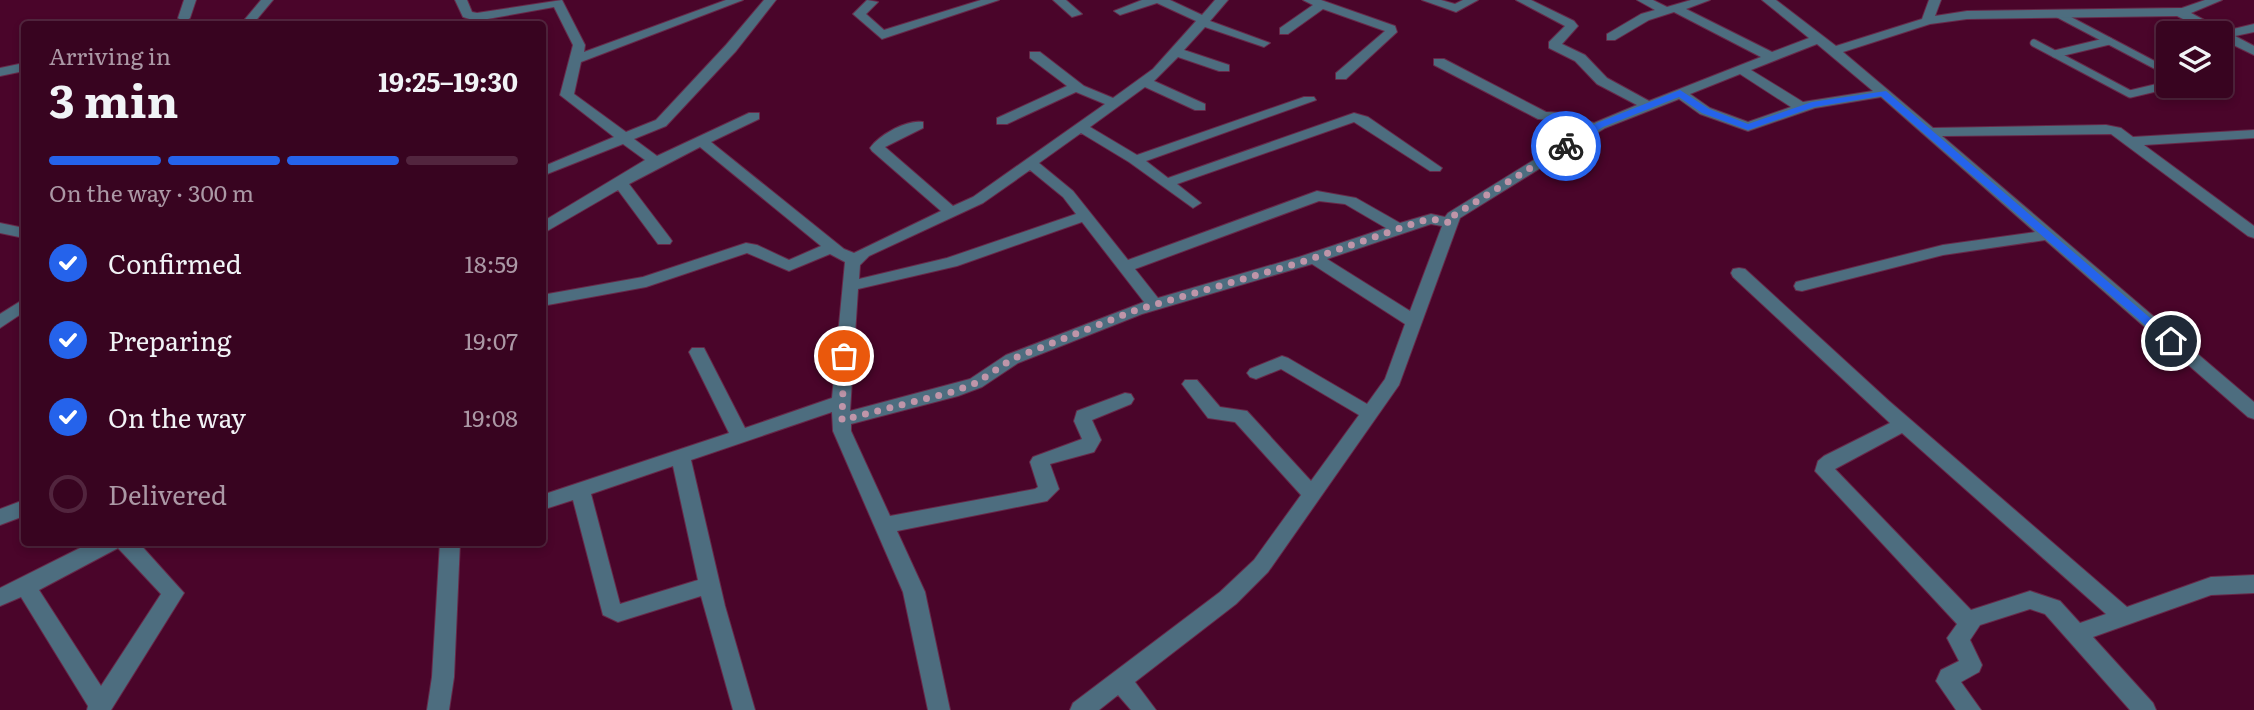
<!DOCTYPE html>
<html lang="en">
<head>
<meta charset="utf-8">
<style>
  body { margin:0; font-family:Literata,serif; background:#3f0e29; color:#f1f3f6; height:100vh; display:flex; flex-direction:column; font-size:26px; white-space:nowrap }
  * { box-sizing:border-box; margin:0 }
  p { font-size:23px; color:#ab98a5 }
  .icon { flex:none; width:38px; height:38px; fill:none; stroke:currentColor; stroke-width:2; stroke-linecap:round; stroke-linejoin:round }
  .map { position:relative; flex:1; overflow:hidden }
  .details { position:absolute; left:21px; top:21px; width:525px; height:525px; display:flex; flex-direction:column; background:#380420; border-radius:7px; box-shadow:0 4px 10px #0003,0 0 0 2px #52253e }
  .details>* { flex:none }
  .buttons { position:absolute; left:2156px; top:21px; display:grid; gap:14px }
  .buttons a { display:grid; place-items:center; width:77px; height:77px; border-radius:7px; background:#380420; box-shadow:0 4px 10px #0003,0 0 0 2px #52253e; font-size:35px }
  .pin { position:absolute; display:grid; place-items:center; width:60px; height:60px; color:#fff; margin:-30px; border:4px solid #fff; border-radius:50%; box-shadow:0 2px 7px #0007 }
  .courier { position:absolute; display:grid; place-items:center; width:70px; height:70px; margin:-35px; border:5px solid #2563eb; border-radius:50%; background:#fff; color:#222; box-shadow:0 2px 9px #0007 }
  .summary em { font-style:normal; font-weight:700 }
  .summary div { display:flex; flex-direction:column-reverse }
  .summary { display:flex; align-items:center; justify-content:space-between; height:119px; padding:0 28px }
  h1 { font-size:46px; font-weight:700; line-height:52px }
  .bar { display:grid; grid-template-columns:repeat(4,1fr); gap:10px 7px; align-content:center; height:84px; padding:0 28px }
  .bar i { height:9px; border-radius:5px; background:#52253e }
  .bar .on { background:#2563eb }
  .bar p { grid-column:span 4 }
  ol { padding:0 28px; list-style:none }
  li { display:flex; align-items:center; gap:21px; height:77px }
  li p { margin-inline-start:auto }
  li .icon { padding:7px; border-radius:50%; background:#2563eb; color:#fff; stroke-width:4 }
  li:last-child { color:#ab98a5 }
  li i { width:38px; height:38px; border:4px solid #52253e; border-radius:50% }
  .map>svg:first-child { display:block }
</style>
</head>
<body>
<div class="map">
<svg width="2254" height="710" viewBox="0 0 2254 710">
  <rect width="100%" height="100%" fill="#4a052a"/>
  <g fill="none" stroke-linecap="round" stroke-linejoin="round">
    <g stroke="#672949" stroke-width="9">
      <g id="service">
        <path d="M2058 14 2168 72"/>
        <path d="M2034 43 2130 94 2168 85"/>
        <path d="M2055 54 2109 41"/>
      </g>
    </g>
    <g stroke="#672949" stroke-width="2">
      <g id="minor">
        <path d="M184 0H196L190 18 184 22 178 18Z"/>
        <path d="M261 0H273L253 24H241Z"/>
        <path d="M455 0H467L472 12 477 13 562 0 585 45 584 52 726 0H743L581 62 574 94 626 132 656 120 726 45 764 0H776L736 51 666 126 634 139 657 156 749 113H759V119L711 142 844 249 854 253 941 211 872 151 870 148C879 135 907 119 923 122V128L885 147 953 206 973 197 1105 104 1076 92 1007 124H997V118L1067 86 1030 58V52H1040L1084 86 1113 98 1153 69 1196 21 1157 3 1120 15 1114 11 1142 0H1170L1202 15 1215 0H1228L1210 21 1270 43 1264 47 1205 27 1184 50 1229 65V71H1219L1178 57 1154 81 1205 104V110H1195L1145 87 1090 127 1137 155 1304 97H1314L1316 100 1146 161 1168 178 1354 113 1368 117 1442 168 1440 171H1430L1354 122 1177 184 1201 203 1193 208 1129 162 1081 133 1039 163 1073 191 1128 260 1317 191 1356 198 1400 223 1431 214 1445 217 1448 213 1584 129 1564 121 1538 119 1434 65V59H1444L1546 112 1566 113 1594 123 1637 105 1597 84 1575 61 1549 48V42L1565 26 1516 0H1531L1574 21 1578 26 1562 44 1585 55 1607 78 1649 101 1761 57 1674 12 1649 20 1615 40H1607V34L1641 14 1655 10 1637 0H1653L1667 7 1691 0H1710L1686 9 1772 52 1809 38 1762 0H1776L1836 46 1922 19 1929 0H1941L1935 16 1967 11 2182 8 2205 0H2222L2191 13 2225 31 2254 24V32L2235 36 2254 46V55L2221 39V33H2211L2177 16 1967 19 1930 24 1843 52 1933 128 2106 125 2121 128 2133 137 2254 130V138L2144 145 2254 226V238L2248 236 2111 134 1942 136 2254 402V419L2248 417 2045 240 1943 255 1802 291 1796 290 1794 286 1796 282 1943 245 2035 232 1881 97 1815 108 1748 131 1700 114 1679 99 1605 128 1460 218 1399 385 1268 572 1236 604 1135 682 1156 710H1131L1118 695 1099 710H1070L1073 703 1220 592 1254 560 1301 495 1235 422 1208 418 1185 388 1182 384 1185 380H1197L1220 407 1247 411 1311 481 1359 415 1281 369 1256 379 1250 377 1247 373 1250 369 1282 356 1288 358 1367 404 1385 379 1405 324 1312 264 1142 314 1018 363 982 387 958 396 851 424V431L890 516 1035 489 1038 487 1030 462 1033 457 1082 439 1074 421 1077 411 1125 393 1131 394 1134 399 1131 404 1092 420 1101 440 1094 452 1050 464 1059 489 1047 501 897 531 925 592 950 710H928L903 592 833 431 832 412 691 460 725 606 755 710H733L701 596 618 622 603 615 573 500 542 510V495L729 433 689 352 692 348H704L745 428 832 398 845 262 830 254 789 271 747 253 646 287 542 306V295L643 277 746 243 757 245 789 260 821 246 700 147 629 184 670 238 672 241 670 244H658L618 190 542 234V222L645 160 623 144 542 176V167L614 137 560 95 573 45 554 7 476 21 463 17ZM1817 44 1873 91 1803 102 1751 70ZM1740 74 1791 107 1748 122 1710 108 1690 94ZM1030 170 1063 197 1076 214 947 258 859 279 860 265 869 256 983 203ZM1319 201 1345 204 1386 228 1299 257 1158 298 1135 269ZM1082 222 1144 302 1006 355 970 379 850 411 858 289 957 266ZM1431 224 1442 226 1410 311 1327 259ZM673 466 698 580 620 604 591 494Z"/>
        <path d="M867 0 878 2 866 14 884 30 981 0H999L882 39 853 14Z"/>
        <path d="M1053 0H1066L1082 14 1072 17Z"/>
        <path d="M1303 0H1321L1395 26 1397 32 1346 79H1336V73L1385 31 1323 9 1288 34H1280V28L1313 5Z"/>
        <path d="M1422 0H1441L1455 4 1463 0H1478L1456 12Z"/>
        <path d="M24 63V71L0 76V68Z"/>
        <path d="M0 223 24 228V238L0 233Z"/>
        <path d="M1739 268 1745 269 1889 401 2127 607 2211 577 2254 575V593L2211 595 2093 637 2153 703 2156 710H2130L2045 614 2030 609 1980 625 1970 640 1982 665 1979 672 1961 682 1981 710H1956L1936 681 1941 670 1959 661 1947 638 1957 624 1815 471 1818 461 1824 456 1890 423 1733 277 1731 273 1733 269ZM1902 433 2106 614 2080 623 2060 601 2030 591 1971 610 1835 469Z"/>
        <path d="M24 299V312L0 328V314Z"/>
        <path d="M24 500V516L0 525V509Z"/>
        <path d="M92 542H138L184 593 111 710H87L88 706 21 597 0 606V588ZM118 548 161 594 101 686 39 590Z"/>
        <path d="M440 542H460L454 677 449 710H427L432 677Z"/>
      </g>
    </g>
    <use href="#service" stroke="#4d6d7f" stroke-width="7"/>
    <use href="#minor" fill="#4d6d7f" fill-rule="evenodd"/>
  </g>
  <path fill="#2563eb" d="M1680 90 1709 109 1748 124 1812 102 1886 91 2177 341 2175 344H2167L1881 96 1814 107 1748 130 1702 113 1679 97 1603 127 1569 148 1561 146 1597 123Z"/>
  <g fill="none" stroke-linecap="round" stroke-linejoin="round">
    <path stroke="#bf95a9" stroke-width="7" stroke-dasharray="0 12.6" d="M844 356 842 420 952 392 976 383 1012 359 1136 310 1305 261 1418 222 1431 219 1451 223 1453 216 1566 146"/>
  </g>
</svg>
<div class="buttons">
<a><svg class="icon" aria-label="layers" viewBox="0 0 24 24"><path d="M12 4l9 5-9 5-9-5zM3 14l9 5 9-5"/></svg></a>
</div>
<div class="pin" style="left:844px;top:356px;background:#ea580c"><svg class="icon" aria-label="bag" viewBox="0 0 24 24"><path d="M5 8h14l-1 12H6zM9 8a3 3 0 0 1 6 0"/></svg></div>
<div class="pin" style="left:2171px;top:341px;background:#1f2937"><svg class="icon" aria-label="home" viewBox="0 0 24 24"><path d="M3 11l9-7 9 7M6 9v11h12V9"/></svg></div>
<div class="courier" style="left:1566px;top:146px"><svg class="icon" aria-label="bike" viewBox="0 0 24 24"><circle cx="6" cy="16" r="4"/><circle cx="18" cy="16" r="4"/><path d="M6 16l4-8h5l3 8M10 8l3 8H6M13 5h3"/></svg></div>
<section class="details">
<div class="summary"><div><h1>3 min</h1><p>Arriving in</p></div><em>19:25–19:30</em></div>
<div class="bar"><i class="on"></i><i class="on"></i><i class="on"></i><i></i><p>On the way · 300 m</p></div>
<ol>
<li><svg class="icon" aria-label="check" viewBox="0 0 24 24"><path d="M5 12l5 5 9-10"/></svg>Confirmed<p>18:59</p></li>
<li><svg class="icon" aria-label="check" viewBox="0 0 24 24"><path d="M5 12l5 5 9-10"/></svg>Preparing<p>19:07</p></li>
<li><svg class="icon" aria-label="check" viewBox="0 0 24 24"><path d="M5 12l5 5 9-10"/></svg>On the way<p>19:08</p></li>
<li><i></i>Delivered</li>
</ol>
</section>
</div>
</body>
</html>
